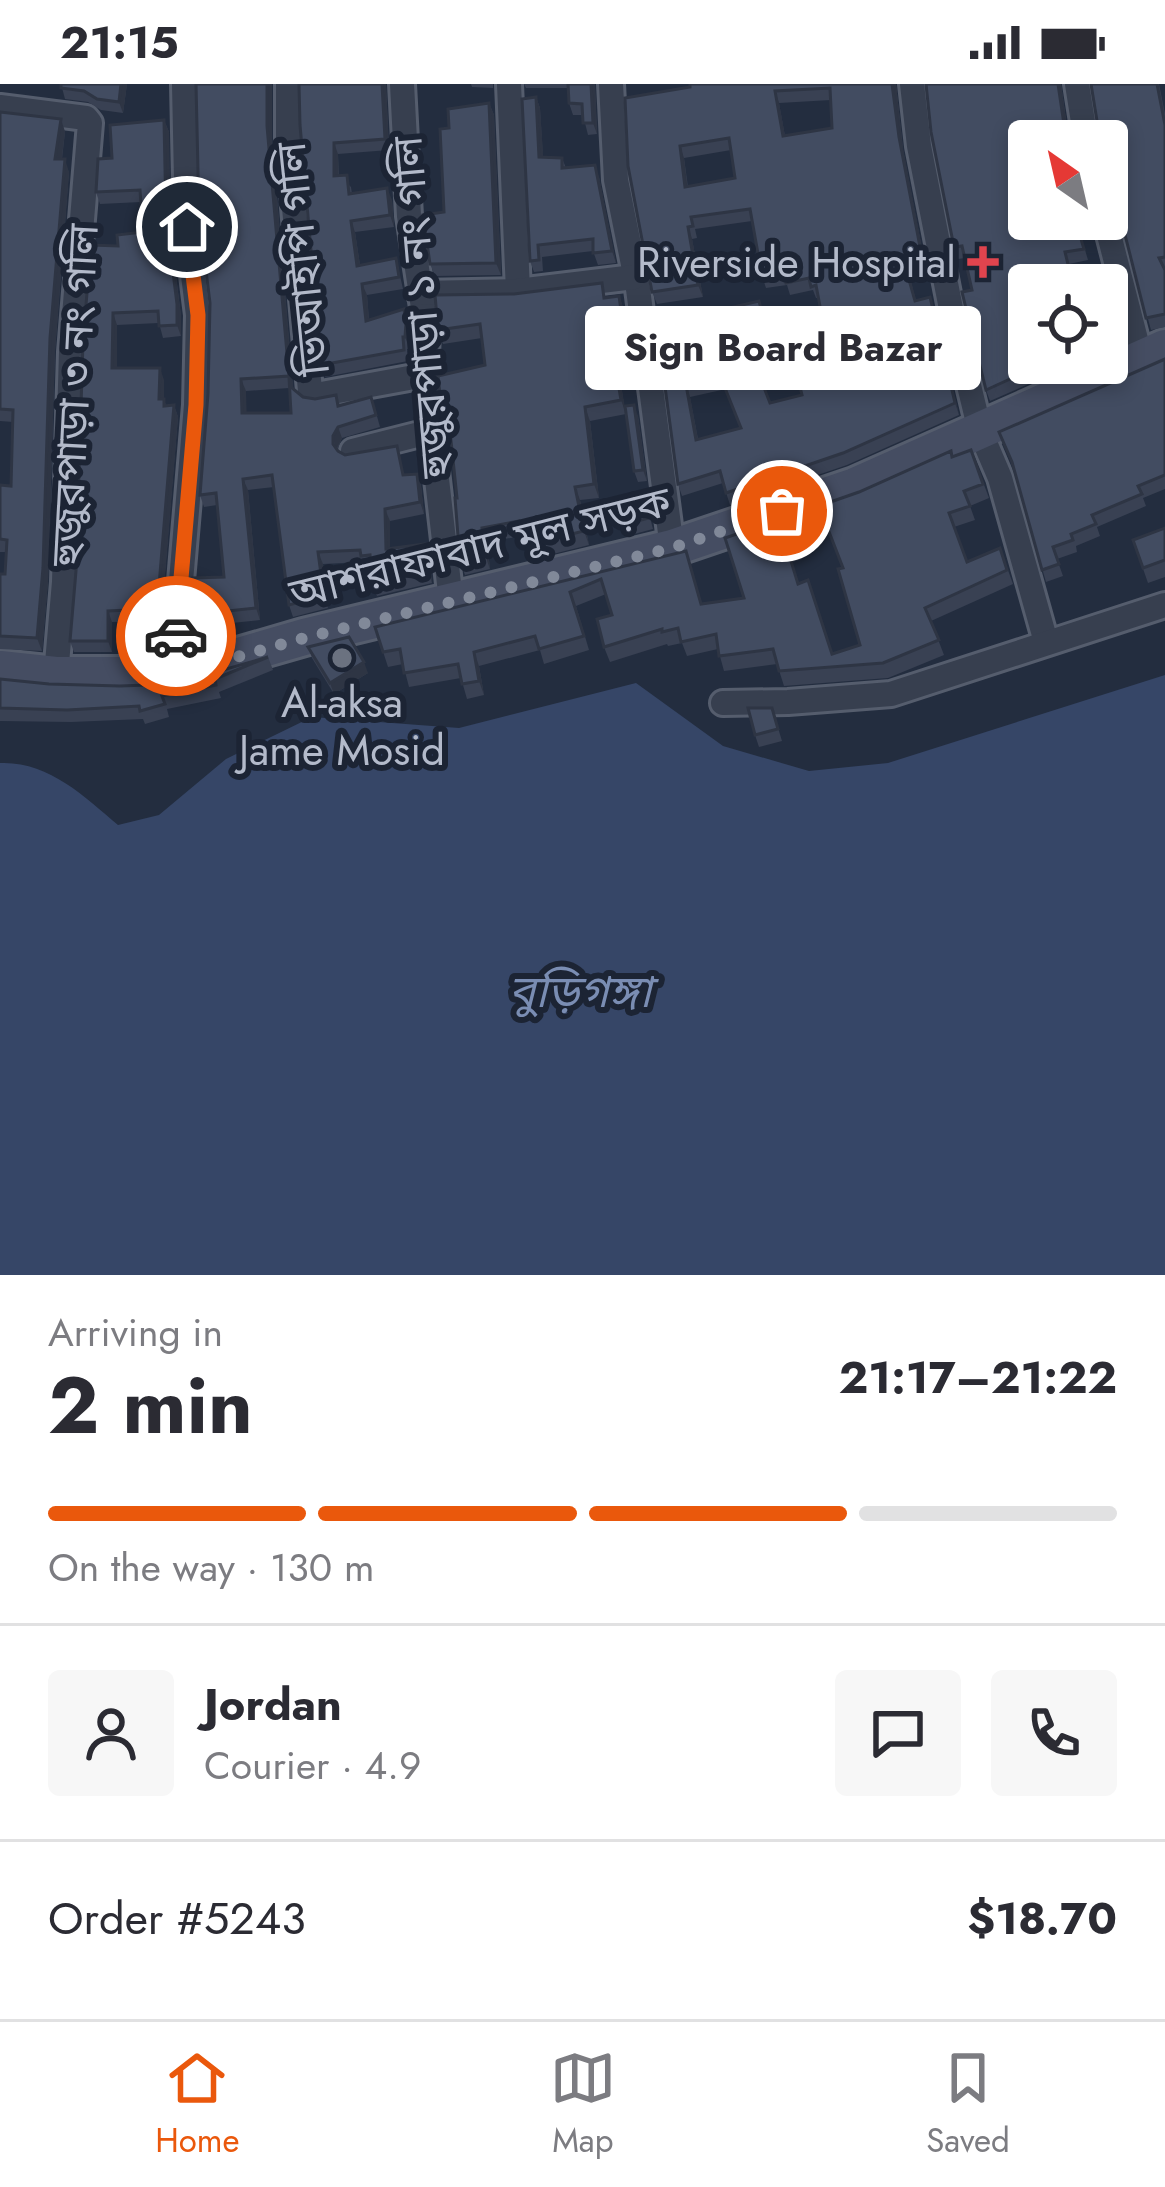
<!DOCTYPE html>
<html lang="en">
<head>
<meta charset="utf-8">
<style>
  body { margin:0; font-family:Jost,"Noto Sans Bengali",sans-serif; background:#f7f7f7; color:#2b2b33; height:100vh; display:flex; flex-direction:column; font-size:45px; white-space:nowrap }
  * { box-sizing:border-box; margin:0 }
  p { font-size:39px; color:#7c7c81 }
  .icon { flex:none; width:66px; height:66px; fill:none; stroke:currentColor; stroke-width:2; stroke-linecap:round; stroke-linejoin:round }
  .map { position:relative; height:1191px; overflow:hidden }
  .sheet { display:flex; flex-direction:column; background:#fff; flex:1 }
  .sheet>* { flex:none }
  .needle { width:78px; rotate:326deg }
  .controls { position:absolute; left:1008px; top:36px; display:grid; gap:24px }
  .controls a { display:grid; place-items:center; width:120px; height:120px; border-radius:12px; background:#fff; box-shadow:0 6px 18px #0003; font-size:60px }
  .pin { position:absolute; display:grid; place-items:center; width:102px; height:102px; color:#fff; margin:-51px; border:6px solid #fff; border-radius:50%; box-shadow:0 3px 12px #0007 }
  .courier { position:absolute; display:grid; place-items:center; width:120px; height:120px; margin:-60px; border:9px solid #ea580c; border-radius:50%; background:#fff; color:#222; box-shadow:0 3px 15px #0007 }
  .bubble { position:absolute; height:84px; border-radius:12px; background:#fff; box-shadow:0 6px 18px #0003; font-size:39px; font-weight:700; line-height:84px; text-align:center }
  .headline em { font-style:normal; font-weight:700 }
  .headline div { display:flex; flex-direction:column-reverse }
  .headline { display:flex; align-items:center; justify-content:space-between; height:204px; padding:0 48px }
  h1 { font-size:78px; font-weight:700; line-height:90px }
  .bar { display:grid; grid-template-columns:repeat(4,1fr); gap:18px 12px; align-content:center; height:144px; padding:0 48px }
  .bar i { height:15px; border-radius:9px; background:#e1e1e2 }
  .bar .on { background:#ea580c }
  .bar p { grid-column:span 4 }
  .line { display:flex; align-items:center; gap:30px; padding:0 48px; border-top:3px solid #e1e1e2 }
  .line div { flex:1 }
  .round { display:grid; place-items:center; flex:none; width:126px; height:126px; border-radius:12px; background:#f7f7f7 }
  .status { display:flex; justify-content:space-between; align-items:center; height:84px; padding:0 60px; background:#fff; direction:ltr }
  .status svg { height:33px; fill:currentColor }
  .tab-bar { display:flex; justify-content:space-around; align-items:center; height:168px; border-top:3px solid #e1e1e2; background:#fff; font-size:33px; color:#7c7c81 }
  .tab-bar a { display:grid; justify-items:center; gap:6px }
  .tab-bar .on { color:#ea580c }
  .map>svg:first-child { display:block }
</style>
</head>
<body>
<div class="status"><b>21:15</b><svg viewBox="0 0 49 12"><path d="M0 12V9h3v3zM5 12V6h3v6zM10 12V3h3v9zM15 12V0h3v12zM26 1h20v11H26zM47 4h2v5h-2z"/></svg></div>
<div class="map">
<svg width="1165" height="1191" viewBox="0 0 1165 1191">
  <rect width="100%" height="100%" fill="#232d3f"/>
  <path fill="#364667" d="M1165 591V1191H0V679C48 677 84 712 118 741L159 731 226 675 312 633 459 644 636 599 723 662 809 687 888 679Z"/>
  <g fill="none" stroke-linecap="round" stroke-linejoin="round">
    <g stroke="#555d6d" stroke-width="30">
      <g id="street">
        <path d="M288 0V54L310 307 316 311 425 291"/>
        <path d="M402 0 409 132 427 250 425 291 451 517"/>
        <path d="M509 0 518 207"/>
        <path d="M611 0 616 96 638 205 672 464"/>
        <path d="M912 0 919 62 953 235 980 347 1000 394 1046 558"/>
        <path d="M1077 0 1086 57"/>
        <path d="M0 23 86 34 90 39 71 268 64 498 56 591"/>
        <path d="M1105 135 1141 275"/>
        <path d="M419 209 518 207 634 193"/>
        <path d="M353 367 432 347"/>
        <path d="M173 591 196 321 198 231 187 143 184 0"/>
        <path d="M723 619 788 618 891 610 1165 521"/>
      </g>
    </g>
    <g stroke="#555d6d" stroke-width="42">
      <path id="secondary" d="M0 585 56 591H173L304 553 672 464 855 402 1165 264"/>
    </g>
    <use href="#street" stroke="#373f4f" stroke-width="24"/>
    <use href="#secondary" stroke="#454d62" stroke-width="36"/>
  </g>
  <g fill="#394153" fill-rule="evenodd">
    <path d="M61 0H127L123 29 101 26 88 18 65 15Z"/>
    <path d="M196 0H272V54L293 304 303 313 315 315 336 311 340 321 375 325 380 343 342 354 337 366 345 371 397 362 404 391 417 390 421 402 424 430 390 437V464L425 460 429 472 432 499 377 512 372 500 371 483H365L363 478 323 480 328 524 293 533 289 521 274 403 248 406 260 536 203 542 204 559 192 562 188 550 192 494 224 493 217 421 204 423 200 411 208 310 210 219ZM289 304 291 329H246V307Z"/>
    <path d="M299 0H386L389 66 338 70 339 92 351 103 352 110 392 116 394 143 355 148 360 181 396 174 403 205 367 211 369 236 408 237 410 251V265H407L408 277 325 293 321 281Z"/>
    <path d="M471 0H493V4L472 3Z"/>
    <path d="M524 0H595L597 50 588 51 583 31H573L569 19 568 4H526Z"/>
    <path d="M896 0 903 65 925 180 907 183 916 217 934 225 959 331 847 381 730 421 723 399 682 412 678 400 657 243 704 231 708 242 714 275 744 266 759 217 771 259 788 272 792 283 761 295 770 319 802 311 795 284 790 272 824 244 818 214H816L813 206 790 211 787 201 766 204 762 192 752 137 695 145 697 154 692 155 703 213 657 220 652 208 690 3ZM831 16 832 44 785 52 779 19ZM731 66 735 94 688 103 684 74ZM726 305 741 344 698 355 690 313Z"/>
    <path d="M1061 0 1069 57H1029V135H1076L1088 176 1069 180 1029 279H1076L990 317 986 306 972 206 965 174 958 175 954 163Z"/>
    <path d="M1091 0H1159L1165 30V243L1151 246 1119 128 1116 123 1109 119 1107 114V57L1097 52 1098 43Z"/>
    <path d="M536 13 540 24 543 73 562 74 566 84 599 93 616 179 598 181 593 167 542 173 543 187 534 188 530 177Z"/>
    <path d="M489 19 494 31 501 191 435 192 430 180 444 128 449 44Z"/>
    <path d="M0 28 61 35 65 48 62 75 69 88 55 267 48 497 42 567 0 565V490H5L6 468H0V401L11 402 13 338 0 337Z"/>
    <path d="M164 36 169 48 170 143 181 232V252L163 254 159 239 117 241V284L164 296V315L166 322 174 321 178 333 159 562H154L150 550V537L112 538V568H74L70 557 118 162 143 148 141 118 100 120 96 108 112 74Z"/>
    <path d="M619 212 624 226 630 268 616 270 625 326 638 332 647 397 638 398 634 387 626 330 590 337 599 414 580 416 589 461 529 476 522 452 487 458 490 485 465 491 460 477 457 414 450 342H447L442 328 485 281 482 254 443 260 438 246Z"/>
    <path d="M1107 215 1120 259 1107 265Z"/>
    <path d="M1165 275V405L1143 414 1146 422 1097 443 1100 452 1076 462 1077 468 1057 475 1063 492 1046 498 1013 383Z"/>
    <path d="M971 366 989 414 970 422 975 436 954 443 967 477 1000 464 1013 500 931 537 944 571 888 594 784 602 777 580 724 587 718 565 687 572 682 559 668 562 667 560 610 578 604 563 612 531 606 510 576 522 589 566 544 580 540 566 479 582 484 611 467 615 461 594 409 603 403 580 388 583 375 543 686 467 702 520 744 514 787 433 802 475 792 478 799 500 832 570 860 561 842 484 859 408Z"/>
    <path d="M648 426 653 445 627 452 621 433Z"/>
    <path d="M1165 444V493L1148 499 1133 456Z"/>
    <path d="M308 563 368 589 334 610 312 574Z"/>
    <path d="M268 573 273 586 219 608 221 614 167 625 169 633 145 640 143 635 71 638 0 637V595L49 600 120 602 174 600Z"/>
    <path d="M772 624 782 657 759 663 755 651Z"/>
  </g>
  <g fill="#2e3544">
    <path d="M121 0H127L123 29 119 18Z"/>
    <path d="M267 0H272V54L293 304 289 292 267 42Z"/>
    <path d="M382 0H386L389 66 385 55Z"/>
    <path d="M591 0H595L597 50 593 39Z"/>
    <path d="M892 0H896L903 65 925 180 921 168 899 53Z"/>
    <path d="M1058 0H1061L1069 57 1065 47Z"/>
    <path d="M775 7 779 19 787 64 783 52Z"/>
    <path d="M536 13 540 24 544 85 539 73Z"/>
    <path d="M489 19 494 31 501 191 496 179Z"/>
    <path d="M61 35 65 48 60 88 55 75Z"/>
    <path d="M164 36 169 48 170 143 181 232V252L177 241 166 132Z"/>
    <path d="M334 59 338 70 339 104 334 92Z"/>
    <path d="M680 62 684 74 689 115 685 103Z"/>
    <path d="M65 75 69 88 55 267 48 497 42 567 37 554 50 254Z"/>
    <path d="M595 81 599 93 616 179 612 167Z"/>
    <path d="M387 104 392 116 394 143 390 131Z"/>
    <path d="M351 137 355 148 362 194 357 182Z"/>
    <path d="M688 143 692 155 703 213 698 201Z"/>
    <path d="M362 200 367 211 370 249 366 237Z"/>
    <path d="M619 212 624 226 630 268 625 254Z"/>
    <path d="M930 213 934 225 959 331 955 319Z"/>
    <path d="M404 225 410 251V265L405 253Z"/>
    <path d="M113 229 117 241V296L112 284Z"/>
    <path d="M611 257 616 270 626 330 621 316Z"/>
    <path d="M160 284 164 296V315L168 327 159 315Z"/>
    <path d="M241 295 246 307 247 341 242 329Z"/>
    <path d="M686 301 690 313 700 367 696 356Z"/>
    <path d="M174 321 178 333 159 562 155 550Z"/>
    <path d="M634 321 638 332 647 397 643 386Z"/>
    <path d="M585 323 590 337 599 414 594 400Z"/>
    <path d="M338 343 342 354 337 364V372L333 352Z"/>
    <path d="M417 390 421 402 424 430 420 418Z"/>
    <path d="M243 395 248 406 260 536 256 524Z"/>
    <path d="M575 403 580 416 589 461 584 447Z"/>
    <path d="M385 425 390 437V477L386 465Z"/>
    <path d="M482 444 487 458 490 485 485 471Z"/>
    <path d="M425 460 429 472 432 499 428 487Z"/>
    <path d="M318 468 323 480 328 524 324 512Z"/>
    <path d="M108 527 112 538V568L108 557Z"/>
    <path d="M199 530 203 542 204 559 200 547Z"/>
    <path d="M474 568 479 582 484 611 479 597Z"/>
    <path d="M364 578 368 589 334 610 330 599Z"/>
  </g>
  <g fill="#424c61" stroke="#2e3544" stroke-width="3" fill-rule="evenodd">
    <path d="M61 0H121L119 18 97 15 84 7 61 4Z"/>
    <path d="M196 0H267V42L289 292 241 295 242 329H291L289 293 292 304 303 313 315 315 336 311 338 322 371 313 376 331 338 343 333 352V360L338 367 345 371 397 362 403 391 417 390 420 418 385 425 386 465 425 460 428 487 372 500 370 471 361 472 360 466 318 468 324 512 289 521 272 391 243 395 256 524 199 530 200 547 188 550 192 494 224 493 216 409 200 411 208 310 210 219 199 130Z"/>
    <path d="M299 0H382L385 55 334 59V92L347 91 349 110 387 104 390 131 351 137 357 182 396 174 399 193 362 200 366 237 404 225 406 239 405 253H403L404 266 321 281 300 41Z"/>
    <path d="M568 0H591L593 39H583L582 20 569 19Z"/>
    <path d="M690 0H892L899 53 921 168 902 171 915 217 930 213 955 319 843 369 726 409 720 387 678 400 657 243 704 231 712 276 744 266 733 223 759 217 770 260 782 255 788 272 756 283 770 319 802 311 792 272H790L784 257 824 244 816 201 811 203 809 194 786 199 784 189 762 192 750 125 691 133 693 142 688 143 698 201 652 208 628 82 625 14 690 3ZM830 4 832 44 783 52 775 7ZM729 54 735 94 685 103 680 62ZM721 294 741 344 696 356 686 301Z"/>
    <path d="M926 0H1058L1065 47 1044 50 1045 57H1029V85L1024 86 1029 101V135H1075L1084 165 1065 168 1073 201H1029V279H1045L986 306 962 208 972 206 962 162 954 163 931 48Z"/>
    <path d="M1091 0H1157L1165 41V173L1159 174 1165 186V230L1146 234 1117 119 1112 111 1107 109V57H1093L1097 52 1098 43Z"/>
    <path d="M536 13 539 73 562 74V84L595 81 612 167 593 169V155L538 161 539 176 530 177 522 15Z"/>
    <path d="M489 19 496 179 430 180 423 131 444 128 440 45 449 44 448 25Z"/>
    <path d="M0 28 61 35 55 75H65L50 254 43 484 37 554 0 552V490H5L7 456 0 455V401L11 402 13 326 0 325Z"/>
    <path d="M164 36 166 132 177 220V241L159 242 158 227 113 229 112 284H160L159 315H164V322L174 321 155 550H150L149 525 108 527V557H70L76 487 83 257 91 161 118 162 117 151 143 148 140 106 96 108 98 75 112 74 110 41Z"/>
    <path d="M602 199 604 214 619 212 625 254 611 257 621 316 585 323 594 400 575 403 584 447 524 462 519 437 482 444 485 471 460 477 455 414H457L448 328H442L438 292 485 281 480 240 438 246 435 211 514 210Z"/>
    <path d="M1107 215 1116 248 1107 251Z"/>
    <path d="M1165 275V391L1138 402 1142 410 1092 431 1096 440 1071 450 1073 456 1053 463 1059 480 1042 486 1012 378 999 348Z"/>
    <path d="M634 321 643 386 634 387 625 322Z"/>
    <path d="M971 366 983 400 964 407 970 422 949 429 967 478 1000 464 1007 486 925 524 939 556 883 579 779 587 773 565 719 572 716 550 681 558 678 544 662 548V545L604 563 597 535 612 531 601 495 570 508 584 552 539 565 535 552 474 568 479 597 462 600 458 580 404 589 400 565 383 568 375 543 686 467 701 520 744 514 725 454 787 433 796 461 787 464 798 500 808 496 832 570 860 561 838 485 843 484 819 422 859 408 951 367 952 373Z"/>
    <path d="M648 426 649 434 623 441 621 433Z"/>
    <path d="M1165 444V476L1143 484 1133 456Z"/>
    <path d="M349 553 364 578 330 599 308 563Z"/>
    <path d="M268 573 215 595 216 601 162 612 165 620 140 627 139 622 67 626 0 624V595L49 600 120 602 174 600Z"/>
    <path d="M748 624H772L778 645 755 651Z"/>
  </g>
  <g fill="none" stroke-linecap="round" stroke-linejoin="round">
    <path stroke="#818999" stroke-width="12" stroke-dasharray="0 21.6" d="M176 552 173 591 304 554 672 464 782 427"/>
    <path stroke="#ea580c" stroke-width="15" d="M176 552 196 321 198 231 187 143"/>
  </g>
  <path fill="#e0444e" stroke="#1c2434" stroke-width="4.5" d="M977 160h12v12h12v12h-12v12h-12v-12h-12v-12h12z"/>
  <circle fill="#6b7280" stroke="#1c2434" stroke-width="4.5" cx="342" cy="574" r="12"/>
  <g text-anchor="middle" stroke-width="12" stroke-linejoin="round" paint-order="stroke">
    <g font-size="42" fill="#b3baca" stroke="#1c2434">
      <text transform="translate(302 175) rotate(-96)" y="15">ভিআইপি গলি</text>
      <text transform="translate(421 223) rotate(-95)" y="15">হুজুরপাড়া ১ নং গলি</text>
      <text transform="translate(74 311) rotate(-87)" y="15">হুজুরপাড়া ৩ নং গলি</text>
      <text transform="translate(480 463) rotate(-14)" y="15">আশরাফাবাদ মূল সড়ক</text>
    </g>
    <g font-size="42" fill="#b3baca" stroke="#1c2434" text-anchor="end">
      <text x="956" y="193">Riverside Hospital</text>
      <text x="342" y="633" text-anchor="middle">Al-aksa<tspan x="342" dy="48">Jame Mosid</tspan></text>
    </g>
    <g font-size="45" font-style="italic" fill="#7a8db3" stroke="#1c2434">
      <text x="580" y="923">বুড়িগঙ্গা</text>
    </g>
  </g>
</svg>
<div class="controls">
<a><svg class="needle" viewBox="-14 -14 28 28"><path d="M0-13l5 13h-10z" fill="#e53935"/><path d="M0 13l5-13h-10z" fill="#7c7c81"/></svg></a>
<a><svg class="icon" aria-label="locate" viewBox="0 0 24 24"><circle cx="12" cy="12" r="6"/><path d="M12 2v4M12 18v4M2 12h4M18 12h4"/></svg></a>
</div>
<div class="pin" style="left:782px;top:427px;background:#ea580c"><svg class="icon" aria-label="bag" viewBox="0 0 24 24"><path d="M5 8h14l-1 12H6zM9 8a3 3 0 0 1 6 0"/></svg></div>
<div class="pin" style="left:187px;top:143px;background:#1f2937"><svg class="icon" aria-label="home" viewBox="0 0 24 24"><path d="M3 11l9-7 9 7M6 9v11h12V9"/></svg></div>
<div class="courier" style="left:176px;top:552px"><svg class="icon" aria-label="car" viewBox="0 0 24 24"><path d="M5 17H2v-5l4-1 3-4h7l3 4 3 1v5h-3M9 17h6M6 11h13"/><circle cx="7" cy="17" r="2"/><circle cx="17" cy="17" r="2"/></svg></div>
<div class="bubble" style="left:585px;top:222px;width:396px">Sign Board Bazar</div>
</div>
<section class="sheet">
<div class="headline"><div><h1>2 min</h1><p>Arriving in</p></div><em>21:17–21:22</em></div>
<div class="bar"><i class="on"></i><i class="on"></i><i class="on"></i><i></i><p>On the way · 130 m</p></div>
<div class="line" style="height:216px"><a class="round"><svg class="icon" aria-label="person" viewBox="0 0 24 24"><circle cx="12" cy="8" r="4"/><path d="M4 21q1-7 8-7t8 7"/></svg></a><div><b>Jordan</b><p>Courier · 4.9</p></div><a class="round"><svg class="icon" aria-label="chat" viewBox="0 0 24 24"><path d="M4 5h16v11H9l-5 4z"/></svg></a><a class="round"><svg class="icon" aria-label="phone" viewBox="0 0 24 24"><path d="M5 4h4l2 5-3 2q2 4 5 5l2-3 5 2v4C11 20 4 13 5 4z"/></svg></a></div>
<div class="line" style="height:156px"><div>Order #5243</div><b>$18.70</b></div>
</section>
<nav class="tab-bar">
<a class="on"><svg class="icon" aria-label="home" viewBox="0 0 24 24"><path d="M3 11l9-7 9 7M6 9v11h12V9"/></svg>Home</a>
<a><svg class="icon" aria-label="map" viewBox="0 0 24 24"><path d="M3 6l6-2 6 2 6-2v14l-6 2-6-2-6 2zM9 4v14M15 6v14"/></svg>Map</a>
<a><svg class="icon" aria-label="saved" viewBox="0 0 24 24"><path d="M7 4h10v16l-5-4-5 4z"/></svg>Saved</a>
</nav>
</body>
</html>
